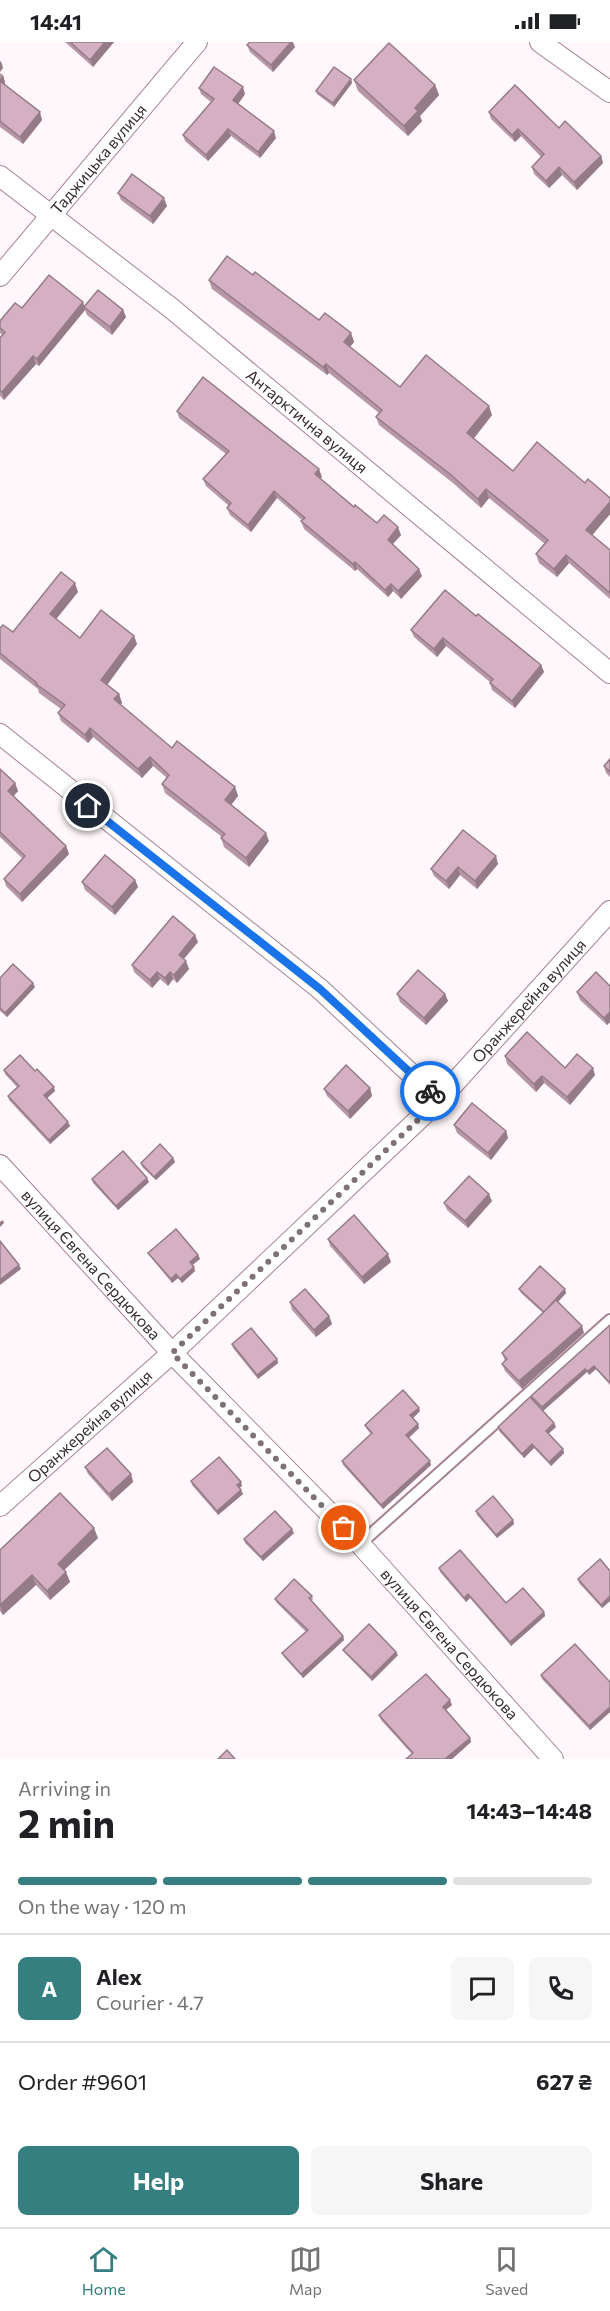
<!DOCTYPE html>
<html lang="en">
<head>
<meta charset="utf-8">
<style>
  body { margin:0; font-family:Commissioner,sans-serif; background:#f6f6f6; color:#202124; height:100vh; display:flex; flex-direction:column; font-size:22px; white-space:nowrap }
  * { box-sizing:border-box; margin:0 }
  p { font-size:20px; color:#757577 }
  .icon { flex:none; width:33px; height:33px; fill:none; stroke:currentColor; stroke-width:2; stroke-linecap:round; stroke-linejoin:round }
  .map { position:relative; height:1717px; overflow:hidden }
  .sheet { display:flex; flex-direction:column; background:#fff; flex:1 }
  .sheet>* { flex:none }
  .pin { position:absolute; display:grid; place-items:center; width:51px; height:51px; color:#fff; margin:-26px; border:3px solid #fff; border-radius:50%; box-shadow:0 2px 6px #0007 }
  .courier { position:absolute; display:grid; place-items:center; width:60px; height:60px; margin:-30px; border:4px solid #1a73e8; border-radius:50%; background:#fff; color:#222; box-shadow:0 2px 8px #0007 }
  .overview em { font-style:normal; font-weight:700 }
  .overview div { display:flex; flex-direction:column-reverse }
  .overview { display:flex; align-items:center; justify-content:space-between; height:102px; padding:0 18px }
  h1 { font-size:39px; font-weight:700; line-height:45px }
  .bar { display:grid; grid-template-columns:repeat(4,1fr); gap:9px 6px; align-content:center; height:72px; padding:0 18px }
  .bar i { height:8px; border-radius:4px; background:#e0e0e0 }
  .bar .selected { background:#367f81 }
  .bar p { grid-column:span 4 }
  .line { display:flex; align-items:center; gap:15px; padding:0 18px; border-top:2px solid #e0e0e0 }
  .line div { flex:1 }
  .round { display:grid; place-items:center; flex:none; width:63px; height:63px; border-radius:9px; background:#f6f6f6 }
  .action { display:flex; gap:12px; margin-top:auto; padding:12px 18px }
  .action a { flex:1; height:69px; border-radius:9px; background:#367f81; color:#fff; font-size:24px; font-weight:700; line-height:69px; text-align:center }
  .action a+a { background:#f6f6f6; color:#202124 }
  .status { display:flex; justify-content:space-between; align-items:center; height:42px; padding:0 30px; background:#fff; direction:ltr }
  .status svg { height:16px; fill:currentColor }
  .dock { display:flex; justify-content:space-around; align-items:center; height:84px; border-top:2px solid #e0e0e0; background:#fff; font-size:16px; color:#757577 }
  .dock a { display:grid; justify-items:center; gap:3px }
  .dock .selected { color:#367f81 }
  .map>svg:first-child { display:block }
</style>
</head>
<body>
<div class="status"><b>14:41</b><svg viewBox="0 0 49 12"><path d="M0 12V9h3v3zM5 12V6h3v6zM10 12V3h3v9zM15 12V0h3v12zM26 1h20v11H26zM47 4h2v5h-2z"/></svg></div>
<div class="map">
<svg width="610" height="1717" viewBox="0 0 610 1717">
  <rect width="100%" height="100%" fill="#fff7fa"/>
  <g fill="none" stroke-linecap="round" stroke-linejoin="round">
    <g stroke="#a48292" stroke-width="14">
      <path id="service" d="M360 1502 610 1278"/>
    </g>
    <g stroke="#a48292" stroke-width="22">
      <g id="minor">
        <path d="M540 0 610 50"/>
        <path id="s1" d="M0 134 171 266 610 631"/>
        <path id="s2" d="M0 234 197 0"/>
        <path d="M0 692 320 947 439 1058"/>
        <path id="s3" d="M0 1123 172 1311 360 1502 553 1717"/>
        <path id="s4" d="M0 1464 172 1311 439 1058 610 869"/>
      </g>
    </g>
    <use href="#service" stroke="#fff" stroke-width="10"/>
    <use href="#minor" stroke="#fff" stroke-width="20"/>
  </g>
  <g fill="#b797a7">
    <path d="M65 0H114L93 25Z"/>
    <path d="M247 3 295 5 273 30 250 10Z"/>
    <path d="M0 31 3 33 5 41 4 42 42 78 23 102 0 85Z"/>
    <path d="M351 37 352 41 334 65 317 52 316 49Z"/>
    <path d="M354 38 435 43 439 53 420 74 422 79 408 94 358 49Z"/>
    <path d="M199 46 245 52 238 62 276 96 260 116 231 94 208 119 185 99 183 93 211 60 201 52Z"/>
    <path d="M489 70 559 86 601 114 603 121 577 148 562 133 549 146 534 132 532 125 541 115 521 94 515 100 491 77Z"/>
    <path d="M118 151 167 164 153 182 121 158Z"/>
    <path d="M253 233 319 278 351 291 354 300 350 305 400 345 492 373 474 396 513 429 585 441 610 456V472L592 493 610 508V557L569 521 557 535 539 521 536 512 545 502 489 456 481 466 453 441 379 383 376 375 379 371 329 331 327 333 212 247 209 238Z"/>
    <path d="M83 260 84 265 123 268 126 275 112 293 87 273 85 268 39 324 36 322 4 358 0 354V296L2 293 0 291V279L22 266Z"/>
    <path d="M177 369 322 435 320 436 354 465 377 481 401 493 393 502 422 534 401 557 393 549 388 555 357 527 355 529 304 487 301 479 302 478 277 456 251 490 230 473 227 466 229 464 206 444 203 437 226 412 179 376Z"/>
    <path d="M78 550 56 577 80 596 134 594 137 602 107 642 119 652 122 661 120 663 172 706 235 745 238 754 231 763 269 799 249 825 224 805 221 796 222 795 165 751 162 742 167 736 153 724 142 736 93 695 88 701 61 679 58 671 61 667 39 651 38 647 0 617V586L13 590Z"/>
    <path d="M476 574 541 623 544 630 515 666 492 648 490 641V640L446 604 437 615 414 595 411 588Z"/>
    <path d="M610 717V735L606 731 604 724Z"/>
    <path d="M0 727 15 741 18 749 13 754 66 804 69 812 22 860 6 844 4 837 23 817 0 795Z"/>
    <path d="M498 822 477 847 460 833 449 847 434 834 431 827Z"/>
    <path d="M135 838 138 845 115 873 85 848 82 840Z"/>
    <path d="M198 900 184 917 189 927 177 941 173 937 168 944 160 937 152 946 134 930 132 923Z"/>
    <path d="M0 936 35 945 7 975 0 969Z"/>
    <path d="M610 944V980L607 983 580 958 577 950Z"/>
    <path d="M397 952H445L448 959 426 983 400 960Z"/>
    <path d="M505 1014 565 1026 595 1033 570 1063 544 1041 536 1050 507 1022Z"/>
    <path d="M4 1028 55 1049 47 1056 70 1084 50 1102 9 1058 8 1054 17 1045 5 1032Z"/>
    <path d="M370 1046 372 1054 350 1077 327 1054 324 1047Z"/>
    <path d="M454 1083 506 1089 508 1096 491 1118 457 1091Z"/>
    <path d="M173 1116 175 1120 156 1138 142 1125 141 1121Z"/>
    <path d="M92 1137 149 1140 118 1168 93 1141Z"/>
    <path d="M492 1159 468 1186 447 1168 444 1161Z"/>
    <path d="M328 1197 391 1220 364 1242 330 1204Z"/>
    <path d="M148 1211 198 1213 200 1217 192 1223 195 1229 182 1241 178 1236 172 1241 150 1214Z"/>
    <path d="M519 1247 566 1251 558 1260 584 1291 522 1347 505 1329 502 1322 505 1319 502 1311 543 1271 521 1251Z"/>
    <path d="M290 1260 329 1274 332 1282 316 1295 292 1268Z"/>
    <path d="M610 1283V1343L596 1327 589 1333 587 1330 543 1369 532 1358 531 1354Z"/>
    <path d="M232 1302 277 1317 278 1321 258 1337 233 1306Z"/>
    <path d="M420 1369 413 1376 418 1382 419 1386 409 1396 431 1423 383 1467 343 1423 342 1419 371 1392 366 1386 365 1383Z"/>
    <path d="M498 1385H556L548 1392 563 1407 564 1411 551 1424 534 1406 524 1416 499 1389Z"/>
    <path d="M85 1425 131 1432 133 1440 112 1459 88 1432Z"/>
    <path d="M191 1439 242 1444 239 1446 243 1452 218 1473 192 1443Z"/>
    <path d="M476 1469 513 1478 514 1482 497 1496 477 1473Z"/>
    <path d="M294 1491 263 1519 245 1501 244 1497Z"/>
    <path d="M98 1496 64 1528 70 1540 50 1558 36 1543 3 1573 0 1569V1508Z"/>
    <path d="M439 1526 506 1561 544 1570 545 1574 511 1604 470 1556 466 1560 440 1530Z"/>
    <path d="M610 1529V1559L602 1566 579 1541 578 1537Z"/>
    <path d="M312 1554 313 1557 311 1559 343 1594 344 1598 303 1636 284 1615 282 1611 306 1590 277 1561 275 1557Z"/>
    <path d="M343 1608 398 1613 372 1639 345 1611Z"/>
    <path d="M541 1633 610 1640V1670L590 1688 542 1637Z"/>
    <path d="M452 1663 446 1668 470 1696 471 1700 452 1717H406L412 1712 381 1678 379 1673Z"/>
  </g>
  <g fill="#957b88">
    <path d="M105 0H114L93 25 90 18Z"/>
    <path d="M291 0H293L295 5 273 30 271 23Z"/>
    <path d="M1 19 3 26 0 30V20Z"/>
    <path d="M3 33 5 41 1 46 0 42V37Z"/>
    <path d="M351 37 352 41 334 65 333 61Z"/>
    <path d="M435 43 439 53 420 74 422 79 408 94 404 84 415 66Z"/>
    <path d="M243 45 245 52 236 65 233 58Z"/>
    <path d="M40 70 42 78 23 102 20 95Z"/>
    <path d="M228 87 231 94 208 119 206 113Z"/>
    <path d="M518 87 521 94 515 100 512 93Z"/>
    <path d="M274 89 276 96 260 116 258 110Z"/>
    <path d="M601 114 603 121 577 148 574 140Z"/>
    <path d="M559 125 562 133 549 146 546 139Z"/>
    <path d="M164 156 167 164 153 182 150 174Z"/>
    <path d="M83 260 85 268 39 324 37 317Z"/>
    <path d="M123 268 126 275 112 293 110 285Z"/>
    <path d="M351 291 354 300 347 308 344 300Z"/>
    <path d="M33 314 36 322 4 358 2 350Z"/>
    <path d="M326 322 329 331 327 333 323 325Z"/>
    <path d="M489 364 492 373 471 400 467 391Z"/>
    <path d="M319 427 322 435 317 439 315 432Z"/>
    <path d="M486 447 489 456 481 466 478 457Z"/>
    <path d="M274 449 277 456 251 490 248 483Z"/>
    <path d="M610 460V472L589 497 586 488Z"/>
    <path d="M398 485 401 493 390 505 388 498Z"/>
    <path d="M566 513 569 521 557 535 554 527Z"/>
    <path d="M355 520 357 527 355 529 353 522Z"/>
    <path d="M419 527 422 534 401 557 398 549Z"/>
    <path d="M75 541 78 550 53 581 50 572Z"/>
    <path d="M391 542 393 549 388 555 385 548Z"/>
    <path d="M134 594 137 602 105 646 101 638Z"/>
    <path d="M443 596 446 604 437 615 434 607Z"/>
    <path d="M541 623 544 630 515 666 512 659Z"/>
    <path d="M119 652 122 661 118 666 114 657Z"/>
    <path d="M90 686 93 695 88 701 85 693Z"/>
    <path d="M150 715 153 724 142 736 138 727Z"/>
    <path d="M15 741 18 749 11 757 8 749Z"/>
    <path d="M235 745 238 754 228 767 225 758Z"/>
    <path d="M266 791 269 799 249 825 246 816Z"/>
    <path d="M66 804 69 812 22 860 20 852Z"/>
    <path d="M496 814 498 822 477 847 475 839Z"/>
    <path d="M458 825 460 833 449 847 446 839Z"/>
    <path d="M135 838 138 845 115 873 112 865Z"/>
    <path d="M195 893 198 900 181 920 179 913Z"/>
    <path d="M186 919 189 927 177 941 174 933Z"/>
    <path d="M157 930 160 937 152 946 150 938Z"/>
    <path d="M170 930 173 937 168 944 165 936Z"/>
    <path d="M33 941 35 945 7 975 5 971Z"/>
    <path d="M445 952 448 959 426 983 424 976Z"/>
    <path d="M610 970V980L607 983 604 976Z"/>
    <path d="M593 1026 595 1033 570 1063 567 1055Z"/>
    <path d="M542 1034 544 1041 536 1050 534 1042Z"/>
    <path d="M54 1045 55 1049 46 1057 44 1053Z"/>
    <path d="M370 1046 372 1054 350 1077 348 1069Z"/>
    <path d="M68 1080 70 1084 50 1102 49 1098Z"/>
    <path d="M506 1089 508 1096 491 1118 488 1111Z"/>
    <path d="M173 1116 175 1120 156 1138 154 1135Z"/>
    <path d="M147 1136 149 1140 118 1168 116 1164Z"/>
    <path d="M489 1152 492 1159 468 1186 465 1179Z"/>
    <path d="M3 1178 4 1181 0 1185V1180Z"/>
    <path d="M388 1212 391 1220 364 1242 362 1235Z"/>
    <path d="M198 1213 200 1217 191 1224 190 1220Z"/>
    <path d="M19 1223 21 1227 0 1243V1238Z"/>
    <path d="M194 1225 195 1229 182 1241 180 1237Z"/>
    <path d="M176 1232 178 1236 172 1241 171 1237Z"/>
    <path d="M565 1247 566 1251 545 1274 544 1270Z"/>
    <path d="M329 1274 332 1282 316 1295 314 1288Z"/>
    <path d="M582 1284 584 1291 522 1347 519 1339Z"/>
    <path d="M277 1317 278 1321 258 1337 257 1333Z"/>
    <path d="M594 1324 596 1327 589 1333 588 1329Z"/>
    <path d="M585 1327 587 1330 543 1369 542 1365Z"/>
    <path d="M419 1366 420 1369 412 1377 410 1373Z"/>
    <path d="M554 1381 556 1385 547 1393 546 1389Z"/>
    <path d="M418 1382 419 1386 407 1397 406 1393Z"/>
    <path d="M532 1402 534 1406 524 1416 522 1412Z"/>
    <path d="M563 1407 564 1411 551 1424 549 1420Z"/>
    <path d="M430 1419 431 1423 383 1467 381 1463Z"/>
    <path d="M131 1432 133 1440 112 1459 109 1452Z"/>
    <path d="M241 1440 242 1444 238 1447 237 1443Z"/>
    <path d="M241 1448 243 1452 218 1473 217 1469Z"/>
    <path d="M513 1478 514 1482 497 1496 496 1493Z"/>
    <path d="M94 1486 98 1496 61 1531 58 1522Z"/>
    <path d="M292 1487 294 1491 263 1519 261 1515Z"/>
    <path d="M66 1530 70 1540 50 1558 47 1549Z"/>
    <path d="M32 1533 36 1543 3 1573 0 1563Z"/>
    <path d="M468 1552 470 1556 466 1560 464 1556Z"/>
    <path d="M610 1554V1559L602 1566 601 1563Z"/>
    <path d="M544 1570 545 1574 511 1604 510 1600Z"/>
    <path d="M343 1594 344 1598 303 1636 301 1632Z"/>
    <path d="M396 1610 398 1613 372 1639 371 1635Z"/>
    <path d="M450 1658 452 1663 444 1669 443 1665Z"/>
    <path d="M610 1665V1670L590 1688 589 1684Z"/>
    <path d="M470 1696 471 1700 452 1717H445Z"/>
  </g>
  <g fill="#d5b0c2" stroke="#957b88" stroke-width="1.5">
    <path d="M70 0H105L90 18Z"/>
    <path d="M250 0H291L271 23 247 3Z"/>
    <path d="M389 1 435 43 415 66 418 69 404 84 354 38Z"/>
    <path d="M214 25 243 45 233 58 274 89 258 110 228 87 206 113 183 93 214 57 199 46Z"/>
    <path d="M334 25 351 37 333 61 316 49Z"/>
    <path d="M0 39 40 70 20 95 0 79Z"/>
    <path d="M515 43 559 86 565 79 601 114 574 140 559 125 546 139 532 125 544 112 518 87 512 93 489 70Z"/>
    <path d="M132 132 164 156 150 174 118 151Z"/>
    <path d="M227 214 253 233 255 230 319 278 325 271 351 291 344 300 400 345 426 313 489 364 467 391 513 429 537 400 585 441 588 437 610 456V460L586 488 610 508V551L566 513 554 527 536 512 548 498 486 447 478 457 450 432 376 375 382 368 326 322 323 325 209 238Z"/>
    <path d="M49 233 83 260 37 317 33 314 2 350 0 349V296L5 290 0 286V279L15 261 22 266Z"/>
    <path d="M98 248 123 268 110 285 84 265Z"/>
    <path d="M203 335 319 427 315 432 354 465 355 463 377 481 384 473 398 485 388 498 419 527 398 549 391 542 385 548 355 520 353 522 301 479 305 476 274 449 248 483 227 466 231 461 203 437 229 409 177 369Z"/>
    <path d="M61 530 75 541 50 572 80 596 101 568 134 594 101 638 119 652 114 657 172 706 177 699 235 745 225 758 266 791 246 816 221 796 225 792 162 742 169 733 150 715 138 727 90 686 85 693 58 671 65 663 36 642 37 641 0 611V586L3 583 13 590Z"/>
    <path d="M445 548 476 574 478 572 541 623 512 659 490 641 493 637 443 596 434 607 411 588Z"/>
    <path d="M610 717V730L604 724Z"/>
    <path d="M0 727 15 741 8 749 66 804 20 852 4 837 25 814 0 790Z"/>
    <path d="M463 788 496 814 475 839 458 825 446 839 431 827Z"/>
    <path d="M105 813 135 838 112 865 82 840Z"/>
    <path d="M173 874 195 893 179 913 186 919 174 933 170 930 165 936 157 930 150 938 132 923Z"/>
    <path d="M13 922 33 941 5 971 0 966V936Z"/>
    <path d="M418 928 445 952 424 976 397 952Z"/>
    <path d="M596 930 610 944V970L604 976 577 950Z"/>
    <path d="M527 990 565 1026 577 1012 593 1026 567 1055 542 1034 534 1042 505 1014Z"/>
    <path d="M20 1013 35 1029 37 1027 54 1045 44 1053 68 1080 49 1098 8 1054 19 1044 4 1028Z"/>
    <path d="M346 1023 370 1046 348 1069 324 1047Z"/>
    <path d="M472 1061 506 1089 488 1111 454 1083Z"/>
    <path d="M160 1102 173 1116 154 1135 141 1121Z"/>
    <path d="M123 1109 147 1136 116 1164 92 1137Z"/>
    <path d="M469 1134 489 1152 465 1179 444 1161Z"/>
    <path d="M354 1173 388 1212 362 1235 328 1197Z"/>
    <path d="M176 1187 198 1213 190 1220 194 1225 180 1237 176 1232 171 1237 148 1211Z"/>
    <path d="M0 1199 19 1223 0 1238Z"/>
    <path d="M540 1224 565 1247 544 1270 519 1247Z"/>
    <path d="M305 1247 329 1274 314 1288 290 1260Z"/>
    <path d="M556 1258 582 1284 519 1339 502 1322 507 1317 502 1311Z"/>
    <path d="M610 1283V1339L609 1340 594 1324 588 1329 585 1327 542 1365 531 1354Z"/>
    <path d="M251 1286 277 1317 257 1333 232 1302Z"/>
    <path d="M403 1348 419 1366 410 1373 418 1382 406 1393 430 1419 381 1463 342 1419 372 1391 365 1383Z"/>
    <path d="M530 1355 554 1381 546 1389 563 1407 549 1420 532 1402 522 1412 498 1385Z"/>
    <path d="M107 1406 131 1432 109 1452 85 1425Z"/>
    <path d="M219 1415 241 1440 237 1443 241 1448 217 1469 191 1439Z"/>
    <path d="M60 1451 94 1486 58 1522 66 1530 47 1549 32 1533 0 1563V1508Z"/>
    <path d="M493 1454 513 1478 496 1493 476 1469Z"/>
    <path d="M275 1469 292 1487 261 1515 244 1497Z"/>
    <path d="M460 1508 506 1561 523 1546 544 1570 510 1600 468 1552 464 1556 439 1526Z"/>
    <path d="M600 1517 610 1529V1554L601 1563 578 1537Z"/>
    <path d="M294 1537 312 1554 309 1556 343 1594 301 1632 282 1611 308 1588 275 1557Z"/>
    <path d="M369 1582 396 1610 371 1635 343 1608Z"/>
    <path d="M575 1602 610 1640V1665L589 1684 541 1633Z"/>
    <path d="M426 1632 450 1658 443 1665 470 1696 445 1717H406L413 1711 379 1673Z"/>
    <path d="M227 1708 235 1717H218Z"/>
  </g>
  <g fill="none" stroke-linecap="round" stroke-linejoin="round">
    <path stroke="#7e7278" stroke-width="6" stroke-dasharray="0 10.8" d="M344 1486 172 1311 439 1058 430 1049"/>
    <path stroke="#1a73e8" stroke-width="8" d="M88 764 320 947 430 1049"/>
  </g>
  <g text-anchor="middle" stroke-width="5" stroke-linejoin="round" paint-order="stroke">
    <g font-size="16" fill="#392b32" stroke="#fff">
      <text dy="6" stroke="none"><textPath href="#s2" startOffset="153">Таджицька вулиця</textPath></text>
      <text dy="6" stroke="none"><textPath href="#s1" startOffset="393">Антарктична вулиця</textPath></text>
      <text dy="6" stroke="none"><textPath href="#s4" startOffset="732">Оранжерейна вулиця</textPath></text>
      <text dy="6" stroke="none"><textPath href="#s3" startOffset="135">вулиця Євгена Сердюкова</textPath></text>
      <text dy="6" stroke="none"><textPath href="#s4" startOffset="120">Оранжерейна вулиця</textPath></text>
      <text dy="6" stroke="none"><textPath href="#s3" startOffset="657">вулиця Євгена Сердюкова</textPath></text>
    </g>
  </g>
</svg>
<div class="pin" style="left:344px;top:1486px;background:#ea580c"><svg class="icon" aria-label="bag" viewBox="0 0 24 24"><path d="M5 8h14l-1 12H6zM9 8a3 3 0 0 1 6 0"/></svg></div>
<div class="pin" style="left:88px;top:764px;background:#1f2937"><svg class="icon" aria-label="home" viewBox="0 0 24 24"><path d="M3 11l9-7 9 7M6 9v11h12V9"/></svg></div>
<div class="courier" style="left:430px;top:1049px"><svg class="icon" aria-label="bike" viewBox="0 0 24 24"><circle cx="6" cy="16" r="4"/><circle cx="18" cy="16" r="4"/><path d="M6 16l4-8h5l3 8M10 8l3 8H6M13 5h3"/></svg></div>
</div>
<section class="sheet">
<div class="overview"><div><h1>2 min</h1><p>Arriving in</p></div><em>14:43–14:48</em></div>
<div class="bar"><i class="selected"></i><i class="selected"></i><i class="selected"></i><i></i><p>On the way · 120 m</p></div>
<div class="line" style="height:108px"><b class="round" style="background:#367f81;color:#fff">A</b><div><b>Alex</b><p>Courier · 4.7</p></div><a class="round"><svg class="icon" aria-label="chat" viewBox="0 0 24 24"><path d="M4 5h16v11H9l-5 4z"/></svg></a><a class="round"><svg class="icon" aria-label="phone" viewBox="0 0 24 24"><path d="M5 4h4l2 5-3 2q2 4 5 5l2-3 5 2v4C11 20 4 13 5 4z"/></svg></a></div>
<div class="line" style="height:78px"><div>Order #9601</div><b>627 ₴</b></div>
<div class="action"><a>Help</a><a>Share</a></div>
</section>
<nav class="dock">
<a class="selected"><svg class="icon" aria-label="home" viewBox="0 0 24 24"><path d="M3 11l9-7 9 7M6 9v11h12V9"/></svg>Home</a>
<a><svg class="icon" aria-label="map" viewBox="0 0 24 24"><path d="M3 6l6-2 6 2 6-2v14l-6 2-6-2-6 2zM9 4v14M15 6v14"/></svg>Map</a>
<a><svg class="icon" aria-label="saved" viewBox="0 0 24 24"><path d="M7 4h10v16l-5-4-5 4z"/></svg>Saved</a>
</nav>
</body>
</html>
